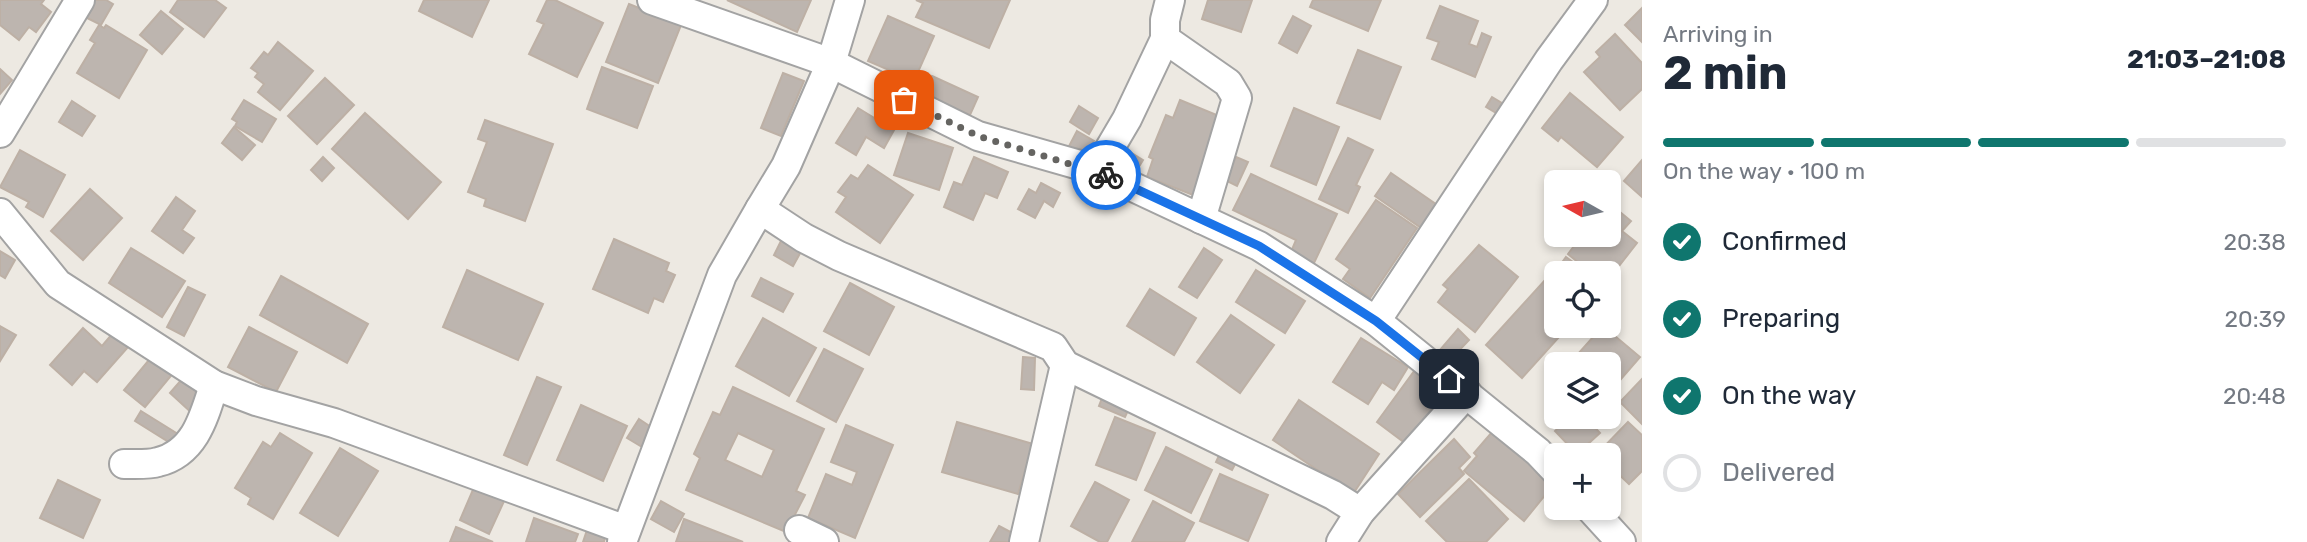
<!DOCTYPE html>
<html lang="en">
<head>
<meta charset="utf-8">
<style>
  body { margin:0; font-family:Rubik,sans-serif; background:#f6f6f7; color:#1f2937; height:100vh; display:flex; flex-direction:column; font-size:26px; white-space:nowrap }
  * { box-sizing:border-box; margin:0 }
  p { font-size:23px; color:#747a83 }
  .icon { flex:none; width:38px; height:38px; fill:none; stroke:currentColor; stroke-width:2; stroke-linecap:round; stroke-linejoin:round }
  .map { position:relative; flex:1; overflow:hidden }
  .drawer { display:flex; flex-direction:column; background:#fff; width:665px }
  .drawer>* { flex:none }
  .needle { width:46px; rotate:278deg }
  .tools { position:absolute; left:1544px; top:170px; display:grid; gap:14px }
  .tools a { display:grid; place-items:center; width:77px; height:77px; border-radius:10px; background:#fff; box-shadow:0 4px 10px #0003; font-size:35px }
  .pin { position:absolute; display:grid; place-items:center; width:60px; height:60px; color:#fff; margin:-30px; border-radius:14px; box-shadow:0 4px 10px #0006 }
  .courier { position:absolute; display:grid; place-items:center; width:70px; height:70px; margin:-35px; border:5px solid #1a73e8; border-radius:50%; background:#fff; color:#222; box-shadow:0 2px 9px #0007 }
  .summary em { font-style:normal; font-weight:700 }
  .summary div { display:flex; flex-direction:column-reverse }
  .summary { display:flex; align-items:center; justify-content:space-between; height:119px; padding:0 21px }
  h1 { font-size:46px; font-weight:700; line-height:52px }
  .bar { display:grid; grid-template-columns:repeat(4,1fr); gap:10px 7px; align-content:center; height:84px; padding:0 21px }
  .bar i { height:9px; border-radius:5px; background:#e0e1e3 }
  .bar .active { background:#0f766e }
  .bar p { grid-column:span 4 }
  ol { padding:0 21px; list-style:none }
  li { display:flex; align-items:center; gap:21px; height:77px }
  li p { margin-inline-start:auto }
  li .icon { padding:7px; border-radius:50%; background:#0f766e; color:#fff; stroke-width:4 }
  li:last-child { color:#747a83 }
  li i { width:38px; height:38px; border:4px solid #e0e1e3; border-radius:50% }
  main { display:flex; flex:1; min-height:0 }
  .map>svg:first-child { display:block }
</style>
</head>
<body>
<main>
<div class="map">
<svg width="1642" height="542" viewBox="0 0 1642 542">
  <rect width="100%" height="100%" fill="#ede9e2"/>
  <g fill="#bdb5af" stroke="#bdb0a5" stroke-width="2" fill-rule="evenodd">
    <path d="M0 0H44L41 4 51 12 36 32 29 27 19 40 0 25Z"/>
    <path d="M93 0H106L113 4 101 25 85 17Z"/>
    <path d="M178 0H215L226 8 204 37 170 12Z"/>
    <path d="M424 0H489L472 37 419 11Z"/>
    <path d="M547 0H555L603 23 577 77 529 54 544 24 537 21Z"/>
    <path d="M727 0H811L797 32Z"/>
    <path d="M916 0H1010L989 48 916 17 923 3Z"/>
    <path d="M1208 0H1252L1241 32 1202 19Z"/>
    <path d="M1313 0H1381L1368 31 1310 7Z"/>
    <path d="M629 4 681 25 658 83 606 62Z"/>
    <path d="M1440 6 1478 21 1469 44 1477 47 1482 33 1491 37 1475 77 1432 59 1439 42 1427 38Z"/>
    <path d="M1642 8V42L1625 25Z"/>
    <path d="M161 11 183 29 162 54 140 35Z"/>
    <path d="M888 16 934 36 914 81 868 61Z"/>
    <path d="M1293 16 1311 26 1297 53 1279 43Z"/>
    <path d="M99 25 104 28 106 25 147 50 119 98 77 73 95 43 90 40Z"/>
    <path d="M1615 34 1642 63V89L1620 110 1584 72 1600 57 1596 52Z"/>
    <path d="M278 42 313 71 280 110 258 92 264 84 255 77 258 73 251 68 264 52 268 55Z"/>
    <path d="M1358 50 1401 67 1380 119 1337 103Z"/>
    <path d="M602 67 653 86 637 128 587 109Z"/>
    <path d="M0 69 12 80 0 94Z"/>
    <path d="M783 73 804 81 781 136 761 128Z"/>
    <path d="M932 76 978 97 970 115 924 95Z"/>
    <path d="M325 78 354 105 317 144 288 116Z"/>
    <path d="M1570 93 1623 137 1597 167 1561 137 1558 141 1542 128Z"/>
    <path d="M1492 97 1502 103 1496 113 1486 107Z"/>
    <path d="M244 100 276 119 262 142 235 126 237 122 232 119Z"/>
    <path d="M1180 100 1224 118 1193 195 1147 177 1153 159 1149 157 1166 115 1173 118Z"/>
    <path d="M72 101 95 116 82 136 59 122Z"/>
    <path d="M1079 106 1098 118 1089 134 1070 122Z"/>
    <path d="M858 108 894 130 884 148 866 137 856 155 836 143Z"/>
    <path d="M1294 108 1339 127 1316 185 1271 166Z"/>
    <path d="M365 113 441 182 408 219 332 149Z"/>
    <path d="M485 120 553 144 525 221 484 206 486 199 468 192 487 142 478 139Z"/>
    <path d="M234 127 255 145 242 160 222 143Z"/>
    <path d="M1077 131 1094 141 1085 158 1068 148Z"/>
    <path d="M908 133 953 148 939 190 894 175Z"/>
    <path d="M1348 138 1373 150 1356 185 1360 187 1348 213 1319 199Z"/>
    <path d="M20 150 65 175 43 217 26 207 29 202 0 187Z"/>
    <path d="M1130 152 1143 160 1132 178 1119 171Z"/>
    <path d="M323 157 334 168 322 181 311 170Z"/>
    <path d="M974 157 1008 172 997 198 985 193 973 220 944 207 954 182 962 185Z"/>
    <path d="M1236 157 1248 162 1237 186 1225 180Z"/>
    <path d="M1642 160V197L1624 181Z"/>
    <path d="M868 165 913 195 880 243 836 212 846 197 838 192 851 175 858 179Z"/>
    <path d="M1391 173 1443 209 1427 232 1375 196Z"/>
    <path d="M1251 174 1337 214 1314 263 1291 252 1296 240 1233 210Z"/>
    <path d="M1041 183 1060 193 1053 207 1044 201 1035 218 1018 209 1029 189 1036 193Z"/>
    <path d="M90 189 122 218 83 260 51 231Z"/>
    <path d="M176 197 195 211 182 230 194 238 183 253 152 231Z"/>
    <path d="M1376 200 1417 228 1370 298 1343 279 1350 269 1336 259Z"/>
    <path d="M1620 212 1631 221 1622 231 1637 243 1608 280V273H1591L1568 254 1583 234H1608V219L1612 222Z"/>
    <path d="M783 237 803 248 793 266 774 255Z"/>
    <path d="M614 239 669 263 666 271 675 275 663 302 654 298 648 313 593 289Z"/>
    <path d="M1479 245 1518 277 1475 332 1438 302 1448 289 1443 285Z"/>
    <path d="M131 248 185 281 162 317 109 283Z"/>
    <path d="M1204 248 1222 260 1197 298 1179 287Z"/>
    <path d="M0 251 15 260 5 278 0 275Z"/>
    <path d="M1566 257 1588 273H1556V284L1547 278 1553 269 1556 271Z"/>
    <path d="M467 270 543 304 518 360 443 327Z"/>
    <path d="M1256 270 1305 301 1285 333 1236 302Z"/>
    <path d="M281 276 368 324 347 363 260 315Z"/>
    <path d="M761 278 793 294 783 312 752 296Z"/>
    <path d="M1547 278 1556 286V326H1569L1522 378 1486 345Z"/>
    <path d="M850 283 894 307 869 355 824 331Z"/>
    <path d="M188 287 205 295 184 336 167 327Z"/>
    <path d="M1150 289 1196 318 1174 355 1127 326Z"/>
    <path d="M1231 315 1274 345 1240 393 1197 362Z"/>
    <path d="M763 318 816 348 789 396 736 366Z"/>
    <path d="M0 326 16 335 0 361Z"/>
    <path d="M1603 326 1640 357 1608 394V364H1569Z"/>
    <path d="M249 327 297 352 276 392 228 367Z"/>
    <path d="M83 328 102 346 113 333 128 347 97 382 84 371 72 385 50 365Z"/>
    <path d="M1458 329 1469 340 1450 360 1440 350Z"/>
    <path d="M1361 338 1408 367 1394 390 1382 382 1368 404 1333 382Z"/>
    <path d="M824 349 863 369 836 422 797 401Z"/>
    <path d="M154 354 175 371 145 407 124 390Z"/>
    <path d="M1023 357 1035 358 1034 390 1021 389Z"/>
    <path d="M1415 370 1447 393 1409 446 1377 422Z"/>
    <path d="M537 377 561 387 527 465 504 455Z"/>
    <path d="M183 378 205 400 193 414 170 393Z"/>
    <path d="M1642 379V424L1620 402Z"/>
    <path d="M733 387 824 429 796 491 805 495 786 532 686 490 700 458 694 454 713 412 720 415ZM738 433 774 450 762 477 725 460Z"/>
    <path d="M1104 393 1131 404 1125 417 1099 406Z"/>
    <path d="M1299 400 1379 454 1353 494 1273 440Z"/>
    <path d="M581 405 627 426 603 481 557 460Z"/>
    <path d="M141 411 186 439 180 449 135 421Z"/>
    <path d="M1571 416H1584L1600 433 1577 454 1555 431Z"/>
    <path d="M1115 417 1155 433 1136 480 1096 465Z"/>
    <path d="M639 419 654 429 642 447 627 438Z"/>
    <path d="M957 422 1033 444 1018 494 942 472Z"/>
    <path d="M1628 422 1642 435V471L1629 484 1608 464V455L1597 454Z"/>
    <path d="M846 425 893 445 855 538 808 518 826 474 852 485 857 472 831 462Z"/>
    <path d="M1493 431 1555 483 1524 521 1464 471 1477 456 1474 453Z"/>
    <path d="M280 433 312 453 273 519 248 504 251 498 235 488 263 442 271 447Z"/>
    <path d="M1454 439 1470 457 1459 468 1464 474 1420 517 1398 494Z"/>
    <path d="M1166 447 1212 470 1191 513 1145 490Z"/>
    <path d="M1223 447 1240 455 1232 470 1216 462Z"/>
    <path d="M340 448 378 471 338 536 300 513Z"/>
    <path d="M1220 474 1268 495 1248 541 1200 521Z"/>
    <path d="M1469 479 1508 519 1486 542H1447L1426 521Z"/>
    <path d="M58 480 100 500 83 538 40 518Z"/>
    <path d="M1095 482 1129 500 1107 542H1100L1071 526Z"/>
    <path d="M475 485 505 499 489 534 460 520Z"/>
    <path d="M661 501 684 514 674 532 651 519Z"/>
    <path d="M1153 501 1194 523 1184 542H1132Z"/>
    <path d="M534 518 578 534 575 542H526Z"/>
    <path d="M684 519 743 542H676Z"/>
    <path d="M999 526 1018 536 1015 542H990Z"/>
    <path d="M456 527 493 542H450Z"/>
    <path d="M587 530 605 537 604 542H583Z"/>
  </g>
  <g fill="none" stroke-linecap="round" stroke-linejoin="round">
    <g stroke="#a3a3a3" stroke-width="32">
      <g id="minor">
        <path d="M652 0 831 63 978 136 1097 170 1259 246 1376 321 1538 452 1556 471"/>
        <path d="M850 0 831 63 786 166 760 209 804 238 839 256 1053 347 1065 365 1333 495 1360 512"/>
        <path d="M1170 0 1165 20V39L1228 83 1237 98 1201 219"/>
        <path d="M0 133 80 0"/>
        <path d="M1097 170 1127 119 1165 39"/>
        <path d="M0 213 58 284 214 385 256 401 334 423 626 530"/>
        <path d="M1376 321 1549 60 1593 0"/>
        <path d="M124 464C135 464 148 465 158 462 195 453 204 417 214 385"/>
        <path d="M1590 508 1621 542"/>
        <path d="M799 530 824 542"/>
        <path d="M622 542 722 275 760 209"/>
        <path d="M1024 542 1065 365"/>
        <path d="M1341 542 1360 512 1467 393"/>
      </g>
    </g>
    <use href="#minor" stroke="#fff" stroke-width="28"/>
  </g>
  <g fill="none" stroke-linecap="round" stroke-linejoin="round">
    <path stroke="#656461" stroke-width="7" stroke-dasharray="0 12.6" d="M904 100 978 136 1106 175"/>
    <path stroke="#1a73e8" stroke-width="9" d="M1106 175 1259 246 1376 321 1449 379"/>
  </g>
</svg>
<div class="tools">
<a><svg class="needle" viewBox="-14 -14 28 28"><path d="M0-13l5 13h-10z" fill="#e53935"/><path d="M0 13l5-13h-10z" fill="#747a83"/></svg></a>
<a><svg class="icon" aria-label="locate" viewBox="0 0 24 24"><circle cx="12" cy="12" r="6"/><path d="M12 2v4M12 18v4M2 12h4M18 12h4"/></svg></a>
<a><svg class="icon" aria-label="layers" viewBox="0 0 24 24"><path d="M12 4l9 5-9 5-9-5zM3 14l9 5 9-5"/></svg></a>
<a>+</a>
</div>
<div class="pin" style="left:904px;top:100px;background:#ea580c"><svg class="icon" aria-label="bag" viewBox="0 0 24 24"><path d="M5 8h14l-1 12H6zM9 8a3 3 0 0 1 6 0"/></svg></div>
<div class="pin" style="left:1449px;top:379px;background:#1f2937"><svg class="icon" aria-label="home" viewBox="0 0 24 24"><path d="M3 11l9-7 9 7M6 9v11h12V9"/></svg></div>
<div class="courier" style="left:1106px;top:175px"><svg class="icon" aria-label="bike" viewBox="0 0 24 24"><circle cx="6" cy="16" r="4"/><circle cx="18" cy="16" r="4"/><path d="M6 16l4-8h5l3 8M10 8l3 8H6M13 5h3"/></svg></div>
</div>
<section class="drawer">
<div class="summary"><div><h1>2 min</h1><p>Arriving in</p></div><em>21:03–21:08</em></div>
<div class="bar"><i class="active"></i><i class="active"></i><i class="active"></i><i></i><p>On the way · 100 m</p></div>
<ol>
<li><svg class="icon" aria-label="check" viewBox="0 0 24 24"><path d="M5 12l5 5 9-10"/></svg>Confirmed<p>20:38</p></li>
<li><svg class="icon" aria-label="check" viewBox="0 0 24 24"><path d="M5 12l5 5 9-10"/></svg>Preparing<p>20:39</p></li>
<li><svg class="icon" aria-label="check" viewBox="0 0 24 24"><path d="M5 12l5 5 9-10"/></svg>On the way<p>20:48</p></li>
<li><i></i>Delivered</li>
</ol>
</section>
</main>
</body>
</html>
